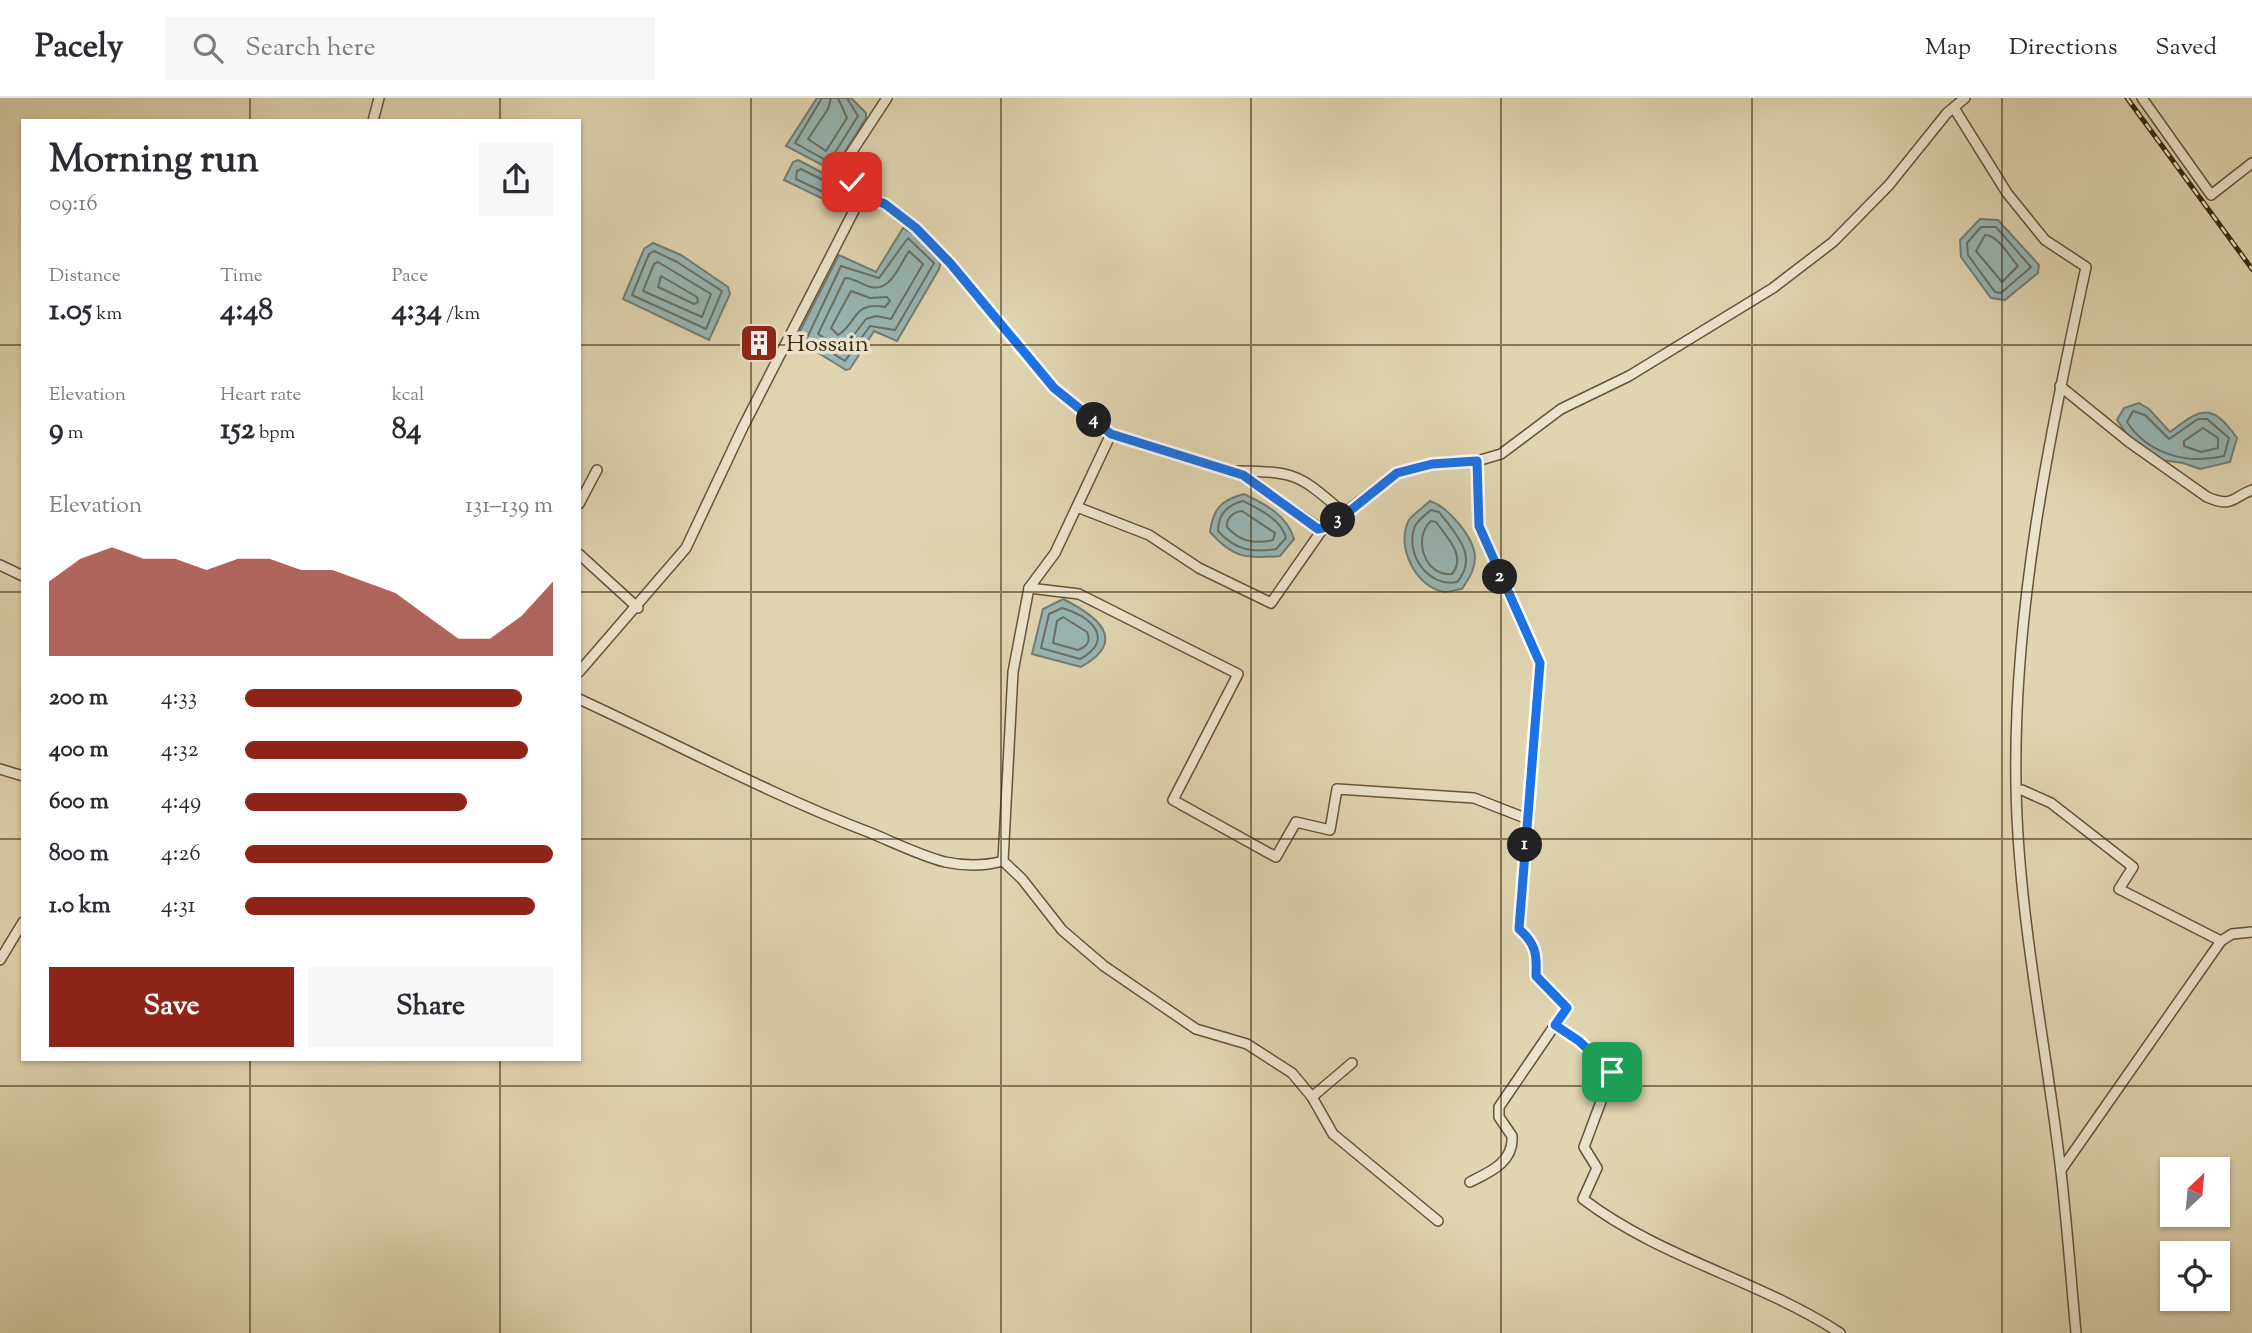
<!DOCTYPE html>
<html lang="en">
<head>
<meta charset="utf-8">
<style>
	body { margin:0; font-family:"Sorts Mill Goudy",serif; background:#f7f7f7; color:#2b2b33; height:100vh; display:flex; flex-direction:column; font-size:26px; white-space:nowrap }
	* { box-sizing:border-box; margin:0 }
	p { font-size:23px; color:#7c7c81 }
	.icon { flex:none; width:38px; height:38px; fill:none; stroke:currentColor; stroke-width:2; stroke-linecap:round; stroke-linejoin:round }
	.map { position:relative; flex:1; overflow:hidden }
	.sheet { position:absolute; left:21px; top:21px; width:560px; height:942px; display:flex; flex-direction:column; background:#fff; border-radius:0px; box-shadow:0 2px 5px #0004 }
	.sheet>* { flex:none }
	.needle { width:46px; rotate:26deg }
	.controls { position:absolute; left:2160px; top:1059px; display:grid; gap:14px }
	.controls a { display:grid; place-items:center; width:70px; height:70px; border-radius:0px; background:#fff; box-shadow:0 2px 5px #0004; font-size:35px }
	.pin { position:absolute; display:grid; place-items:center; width:60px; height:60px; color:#fff; margin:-30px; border-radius:14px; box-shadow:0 4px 10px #0006 }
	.km { position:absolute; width:35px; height:35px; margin:-18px; border-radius:50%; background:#222; color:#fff; font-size:19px; line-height:35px; text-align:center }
	.round { display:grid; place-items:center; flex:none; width:74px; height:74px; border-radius:0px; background:#f7f7f7 }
	.overview { display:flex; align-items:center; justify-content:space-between; height:119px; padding:0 28px }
	h1 { font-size:38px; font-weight:800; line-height:52px }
	.figures { display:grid; grid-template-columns:repeat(3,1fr); gap:10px; height:119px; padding:7px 28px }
	.figures div { display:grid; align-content:center }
	.figures b { font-size:30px; font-weight:800 }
	.figures small { font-size:19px; font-weight:400 }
	.figures p { font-size:19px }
	.chart { height:196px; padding:14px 28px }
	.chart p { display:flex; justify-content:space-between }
	.chart svg { width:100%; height:126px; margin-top:7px; fill:#8f2418; opacity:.7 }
	.button { display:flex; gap:14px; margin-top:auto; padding:14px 28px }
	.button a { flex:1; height:80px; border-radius:0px; background:#8f2418; color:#fff; font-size:28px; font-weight:800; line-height:80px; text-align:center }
	.button a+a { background:#f7f7f7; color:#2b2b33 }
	ul { padding:0 28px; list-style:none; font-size:23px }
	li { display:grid; grid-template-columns:112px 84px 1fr; align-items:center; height:52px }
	li i { height:18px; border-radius:9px; background:#8f2418 }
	header { display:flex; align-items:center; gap:42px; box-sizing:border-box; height:98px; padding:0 35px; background:#fff; border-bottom:2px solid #e1e1e2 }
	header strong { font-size:33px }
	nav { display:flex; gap:38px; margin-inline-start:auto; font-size:24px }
	.search { width:490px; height:63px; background:#f7f7f7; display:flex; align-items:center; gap:18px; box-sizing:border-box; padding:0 24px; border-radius:0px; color:#7c7c81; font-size:26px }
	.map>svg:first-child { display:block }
	.water { fill:#97b6b5; stroke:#737d73; stroke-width:2 }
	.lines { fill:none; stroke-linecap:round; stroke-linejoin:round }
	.shore { stroke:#6a6f63; stroke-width:2 }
	.minor-casing { stroke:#665339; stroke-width:12 }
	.minor { stroke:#ebe4cc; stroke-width:9 }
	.rail-casing { stroke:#3d2811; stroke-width:5 }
	.rail { stroke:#ebe4cc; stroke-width:2.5; stroke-dasharray:8; stroke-linecap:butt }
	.route-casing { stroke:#fff; stroke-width:14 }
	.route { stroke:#1a73e8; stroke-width:9 }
	.grid { fill:none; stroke:#3d2811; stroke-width:2; stroke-opacity:0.55 }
	.labels { text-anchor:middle; stroke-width:7; stroke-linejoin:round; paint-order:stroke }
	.poi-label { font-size:24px; fill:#3d2811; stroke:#ebe4cc; text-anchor:start }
</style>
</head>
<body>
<header>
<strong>Pacely</strong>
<div class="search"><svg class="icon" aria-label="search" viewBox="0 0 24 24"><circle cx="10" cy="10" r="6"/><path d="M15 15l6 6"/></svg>Search here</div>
<nav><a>Map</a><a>Directions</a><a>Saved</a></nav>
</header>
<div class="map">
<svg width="2252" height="1235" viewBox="0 0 2252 1235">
	<rect width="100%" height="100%" fill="#e0d5b1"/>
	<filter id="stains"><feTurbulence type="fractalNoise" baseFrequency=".00286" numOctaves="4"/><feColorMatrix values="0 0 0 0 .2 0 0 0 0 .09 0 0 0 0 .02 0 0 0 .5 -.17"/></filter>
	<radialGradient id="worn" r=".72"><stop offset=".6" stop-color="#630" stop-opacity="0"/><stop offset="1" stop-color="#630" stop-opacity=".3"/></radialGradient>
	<g class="water">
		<path d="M 817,0 L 851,0 L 866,15 L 866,20 L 833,73 L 786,48 Z"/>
		<path d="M 798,62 L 852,90 L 854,102 L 848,113 L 784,82 L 793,64 Z"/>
		<path d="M 1980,121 L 1998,122 L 2039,167 L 2038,175 L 2005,202 L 1991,200 L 1961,159 L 1960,142 Z"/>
		<path d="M 903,130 L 920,139 L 942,160 L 939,171 L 897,243 L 874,233 L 850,271 L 846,272 L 802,245 L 798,241 L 800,233 L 839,157 L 876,174 Z"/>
		<path d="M 653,145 L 681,157 L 728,189 L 730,196 L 709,242 L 623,201 L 644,151 Z"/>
		<path d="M 2139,305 L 2149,311 L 2170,334 C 2200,311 2211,303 2237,340 L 2230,364 L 2200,371 L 2183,365 L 2154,361 L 2131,342 L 2117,322 L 2124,310 Z"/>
		<path d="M 1244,396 C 1265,406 1287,417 1294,441 L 1280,458 C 1246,461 1233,460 1210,434 C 1213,411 1221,402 1244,396 Z"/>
		<path d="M 1430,403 C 1448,409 1474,439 1475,459 C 1475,472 1469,480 1462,491 C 1458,491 1450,494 1445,494 C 1416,490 1395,448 1409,422 C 1413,416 1424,409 1430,403 Z"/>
		<path d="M 1063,501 C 1097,518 1129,542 1081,569 L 1032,556 L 1043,511 Z"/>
	</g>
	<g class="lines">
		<g class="shore">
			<path d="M 822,0 L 795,45 L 829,64 L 858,18 L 847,0"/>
			<path d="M 831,0 L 828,11 L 808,41 L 826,53 L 847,20 L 838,0"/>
			<path d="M 801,71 L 843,92 L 847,95 L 846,102 L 842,103 L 796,81 L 797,73 Z"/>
			<path d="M 1981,129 L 1996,129 L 2031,169 L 2001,195 L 1995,194 L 1968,157 L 1967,145 Z"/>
			<path d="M 1985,137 C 1998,137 2009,158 2018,168 L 2002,184 L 1976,153 Z"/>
			<path d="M 908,140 L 934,165 L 895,232 L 870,228 L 845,263 L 807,240 L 841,168 L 879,180 Z"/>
			<path d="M 654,153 L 677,164 L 722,193 L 706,231 L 632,197 L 649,156 Z"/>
			<path d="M 909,153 L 923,166 L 891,221 L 876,218 L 866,221 L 843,251 L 818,236 L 845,180 C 855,180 862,187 871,189 C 891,194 900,166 909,153 Z"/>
			<path d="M 658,164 L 711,196 L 702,219 L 643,193 L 654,166 Z"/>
			<path d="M 661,178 L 697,199 L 698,204 L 694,206 L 658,189 Z"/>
			<path d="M 851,193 L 870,200 L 887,199 L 890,203 L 885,209 C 852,203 858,225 838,237 L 831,230 Z"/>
			<path d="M 2133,313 L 2145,317 L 2169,341 L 2198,321 L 2207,321 L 2229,340 L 2224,358 C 2187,367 2148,356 2127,324 Z"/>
			<path d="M 2203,330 L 2218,340 L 2218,350 L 2201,354 L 2184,348 L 2184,343 Z"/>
			<path d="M 1243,403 C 1259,411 1282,422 1286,440 L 1276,451 C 1252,455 1235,452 1218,433 C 1218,416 1227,407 1243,403 Z"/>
			<path d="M 1431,412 L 1439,414 C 1456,436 1479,459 1457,484 C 1428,490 1404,455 1415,428 C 1418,422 1426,416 1431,412 Z"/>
			<path d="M 1242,413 L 1275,435 L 1273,442 C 1255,446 1240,444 1227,429 C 1226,420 1233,414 1242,413 Z"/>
			<path d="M 1431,423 L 1436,424 C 1447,439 1467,459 1452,476 C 1425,479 1412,440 1431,423 Z"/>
			<path d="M 1062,510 C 1089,517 1117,541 1080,561 L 1041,550 L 1049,516 Z"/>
			<path d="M 1063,519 L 1087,534 C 1091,543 1087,549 1078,552 L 1053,545 L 1057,523 Z"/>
		</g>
		<defs>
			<g id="minor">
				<path d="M 2142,0 L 2211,97 L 2252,65"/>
				<path d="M 1954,10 L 2007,95 L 2045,142 L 2086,169 C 2049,339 2013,513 2016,687 C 2018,817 2046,945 2061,1074 C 2067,1127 2071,1181 2076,1235"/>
				<path d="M 373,23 L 379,0"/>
				<path d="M 862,97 L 885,106 L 917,130 L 950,165 L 1054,290 L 1111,336 L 1243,377 L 1322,432 L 1397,375 L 1432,366 L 1477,363 L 1501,356 L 1561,311 L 1629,278 L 1773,190 L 1833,144 L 1889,87 L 1947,15 L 1965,0"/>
				<path d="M 2060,288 L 2129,344 L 2207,399 C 2233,410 2231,400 2252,392"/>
				<path d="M 1477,363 L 1479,428 L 1540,565 L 1519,831 C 1536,846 1538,856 1536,878 L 1567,910 L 1555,927 L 1579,943 L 1612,974 L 1584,1049 L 1597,1070 L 1583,1101 C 1660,1160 1759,1182 1840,1235"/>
				<path d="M 1238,373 C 1293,374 1298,375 1339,411"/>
				<path d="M 579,406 L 597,372"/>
				<path d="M 1077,409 L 1149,437 L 1199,470 L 1271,505 L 1322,432"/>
				<path d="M 579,456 L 638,510"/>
				<path d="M 0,467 L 23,478"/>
				<path d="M 1029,490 L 1079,496 L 1238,576 L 1173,702 L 1276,759 L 1296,724 L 1330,732 L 1337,691 L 1474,700 L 1525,720"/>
				<path d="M 579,574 L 686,450 L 743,329 L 862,97 L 845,71 L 849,58 L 887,0"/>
				<path d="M 579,601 C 677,646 771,697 871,735 C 895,745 919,757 945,764 C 964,768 985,768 1003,763 L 1013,574 L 1029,490 L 1055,455 L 1111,336"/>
				<path d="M 0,671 L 23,678"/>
				<path d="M 2022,692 L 2051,705 L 2133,769 L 2119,791 L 2221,843"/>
				<path d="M 1003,763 L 1022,781 L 1062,832 L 1104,868 L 1196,931 L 1247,946 L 1292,975 L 1312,999 L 1333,1036 L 1438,1123"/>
				<path d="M 0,862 L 23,824"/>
				<path d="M 1312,999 L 1352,965"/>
				<path d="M 2061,1072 L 2221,843 L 2232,836 L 2252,834"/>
				<path d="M 1470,1084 C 1490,1074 1514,1064 1512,1038 L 1499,1019 L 1499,1009 L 1555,927"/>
			</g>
		</defs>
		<use href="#minor" class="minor-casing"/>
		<use href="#minor" class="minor"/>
		<defs>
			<path id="rail" d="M 2127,0 L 2252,171"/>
		</defs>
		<use href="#rail" class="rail-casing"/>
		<use href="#rail" class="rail"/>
	</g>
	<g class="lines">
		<defs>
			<path id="route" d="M 852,84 L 862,97 L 885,106 L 916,130 L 950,165 L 1054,290 L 1111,336 L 1243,377 L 1318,431 L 1331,428 L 1397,375 L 1432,366 L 1477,363 L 1479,428 L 1540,565 L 1519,831 C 1536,846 1537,856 1536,878 L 1567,910 L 1555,927 L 1579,943 L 1612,974"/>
		</defs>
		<use href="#route" class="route-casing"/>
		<use href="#route" class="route"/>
	</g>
	<path class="grid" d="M 250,0 L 250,23M 500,0 L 500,23M 751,0 L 751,1235M 1001,0 L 1001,1235M 1251,0 L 1251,1235M 1501,0 L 1501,1235M 1752,0 L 1752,1235M 2002,0 L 2002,1235M 0,247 L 23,247M 579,247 L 2252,247M 0,494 L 23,494M 579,494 L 2252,494M 0,741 L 23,741M 579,741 L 2252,741M 250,961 L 250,1235M 500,961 L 500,1235M 0,988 L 2252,988"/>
	<defs>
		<symbol id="building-square" viewBox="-11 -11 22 22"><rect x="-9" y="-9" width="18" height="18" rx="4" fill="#8f2418" stroke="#ebe4cc"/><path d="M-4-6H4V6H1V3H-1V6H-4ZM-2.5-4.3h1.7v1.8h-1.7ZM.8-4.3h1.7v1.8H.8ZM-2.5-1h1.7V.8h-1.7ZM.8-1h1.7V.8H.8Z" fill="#fff"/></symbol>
	</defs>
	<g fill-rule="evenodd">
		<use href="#building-square" x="737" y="223" width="44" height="44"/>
	</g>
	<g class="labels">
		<g class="poi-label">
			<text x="786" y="253">Hossain</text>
		</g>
	</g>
	<rect width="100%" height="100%" filter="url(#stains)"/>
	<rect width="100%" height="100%" fill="url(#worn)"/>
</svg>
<div class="controls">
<a><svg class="needle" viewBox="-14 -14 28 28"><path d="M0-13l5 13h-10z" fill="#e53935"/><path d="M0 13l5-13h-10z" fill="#7c7c81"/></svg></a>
<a><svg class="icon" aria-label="locate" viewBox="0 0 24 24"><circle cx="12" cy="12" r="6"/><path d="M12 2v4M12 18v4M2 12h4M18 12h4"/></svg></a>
</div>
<div class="pin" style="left:1612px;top:974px;background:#1e9e55"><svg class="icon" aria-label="arrive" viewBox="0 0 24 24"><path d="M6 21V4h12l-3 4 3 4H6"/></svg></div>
<div class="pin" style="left:852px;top:84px;background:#d93025"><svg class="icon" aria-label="check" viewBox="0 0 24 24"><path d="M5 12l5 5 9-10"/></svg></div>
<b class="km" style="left:1525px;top:747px">1</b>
<b class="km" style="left:1500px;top:479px">2</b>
<b class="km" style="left:1338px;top:422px">3</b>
<b class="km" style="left:1094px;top:322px">4</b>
<section class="sheet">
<div class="overview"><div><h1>Morning run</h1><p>09:16</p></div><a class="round"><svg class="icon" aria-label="share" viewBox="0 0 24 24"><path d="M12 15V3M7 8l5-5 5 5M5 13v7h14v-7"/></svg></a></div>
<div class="figures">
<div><p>Distance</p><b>1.05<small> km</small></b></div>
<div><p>Time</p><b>4:48</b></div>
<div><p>Pace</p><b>4:34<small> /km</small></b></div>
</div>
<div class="figures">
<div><p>Elevation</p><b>9<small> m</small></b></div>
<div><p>Heart rate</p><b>152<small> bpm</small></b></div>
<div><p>kcal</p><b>84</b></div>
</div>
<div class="chart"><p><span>Elevation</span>131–139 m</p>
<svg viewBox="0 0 160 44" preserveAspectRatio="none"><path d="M0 44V18L10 10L20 6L30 10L40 10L50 14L60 10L70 10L80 14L90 14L100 18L110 22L120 30L130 38L140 38L150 30L160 18V44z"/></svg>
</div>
<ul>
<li><b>200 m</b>4:33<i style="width:90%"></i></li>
<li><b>400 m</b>4:32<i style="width:92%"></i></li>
<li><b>600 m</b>4:49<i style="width:72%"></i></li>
<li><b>800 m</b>4:26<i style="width:100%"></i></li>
<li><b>1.0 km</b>4:31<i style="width:94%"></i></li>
</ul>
<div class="button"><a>Save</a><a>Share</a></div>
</section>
</div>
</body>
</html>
